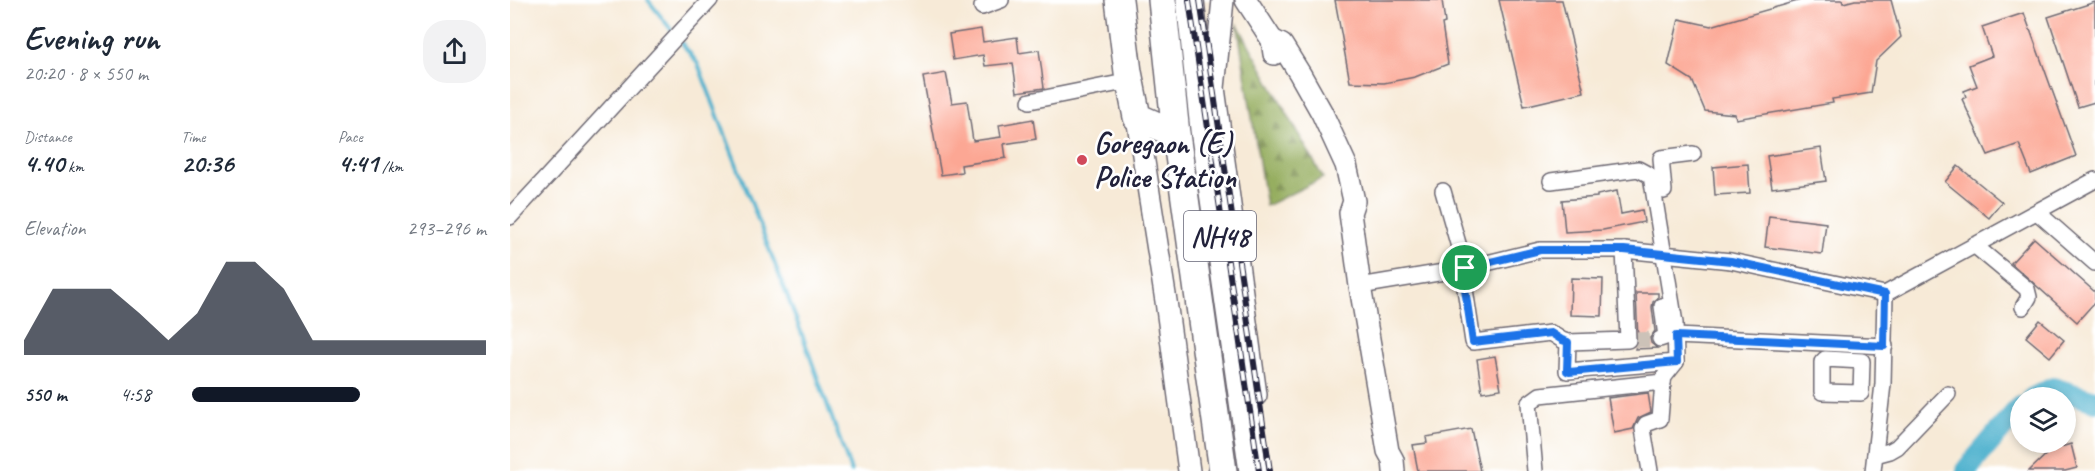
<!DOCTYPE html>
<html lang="en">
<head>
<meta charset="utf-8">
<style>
	body { margin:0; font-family:Caveat,sans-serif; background:#f2f2f3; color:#1f2937; height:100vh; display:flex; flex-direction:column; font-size:22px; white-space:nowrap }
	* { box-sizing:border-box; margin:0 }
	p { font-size:20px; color:#747a83 }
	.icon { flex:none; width:33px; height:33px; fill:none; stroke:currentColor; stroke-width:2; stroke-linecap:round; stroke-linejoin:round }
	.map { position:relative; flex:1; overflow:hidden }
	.panel { display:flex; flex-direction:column; background:#fff; width:510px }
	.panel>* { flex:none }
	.fabs { position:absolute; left:1500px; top:387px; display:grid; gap:12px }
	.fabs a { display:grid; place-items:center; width:66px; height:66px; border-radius:50%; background:#fff; box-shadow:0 3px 9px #0003; font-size:30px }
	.pin { position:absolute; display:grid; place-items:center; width:51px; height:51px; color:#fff; margin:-26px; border:3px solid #fff; border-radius:50%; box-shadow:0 2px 6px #0007 }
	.round { display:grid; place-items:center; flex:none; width:63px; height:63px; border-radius:24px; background:#f2f2f3 }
	.overview { display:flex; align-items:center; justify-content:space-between; height:102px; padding:0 24px }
	h1 { font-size:33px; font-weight:800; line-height:45px }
	.metrics { display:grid; grid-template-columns:repeat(3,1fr); gap:9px; height:102px; padding:6px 24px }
	.metrics div { display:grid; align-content:center }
	.metrics b { font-size:26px; font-weight:800 }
	.metrics small { font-size:16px; font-weight:400 }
	.metrics p { font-size:16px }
	.chart { height:168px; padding:12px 24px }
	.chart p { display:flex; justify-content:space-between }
	.chart svg { width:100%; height:108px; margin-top:6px; fill:#111827; opacity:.7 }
	ul { padding:0 24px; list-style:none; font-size:20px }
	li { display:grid; grid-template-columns:96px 72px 1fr; align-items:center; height:45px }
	li i { height:15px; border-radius:8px; background:#111827 }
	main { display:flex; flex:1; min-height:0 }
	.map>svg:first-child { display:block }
	.forest { fill:url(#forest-firs); stroke:#5c684e; stroke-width:1.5 }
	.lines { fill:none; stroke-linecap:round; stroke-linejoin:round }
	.stream { stroke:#4eb1cd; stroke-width:4 }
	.river { stroke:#4eb1cd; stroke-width:22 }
	.building { fill:#fca794 }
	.street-tunnel { stroke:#ccc2b8; stroke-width:15; stroke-dasharray:15 8; stroke-linecap:butt }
	.street-casing { stroke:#6d6872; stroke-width:18 }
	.secondary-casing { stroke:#6d6872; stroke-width:24 }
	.highway-casing { stroke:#6d6872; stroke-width:30 }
	.street { stroke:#fff; stroke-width:15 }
	.secondary { stroke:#fff; stroke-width:21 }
	.highway { stroke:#fff; stroke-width:27 }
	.rail-casing { stroke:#22223b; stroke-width:6 }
	.rail { stroke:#fff; stroke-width:4; stroke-dasharray:11; stroke-linecap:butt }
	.route-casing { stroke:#fff; stroke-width:12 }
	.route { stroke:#1a73e8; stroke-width:8 }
	.poi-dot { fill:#d1495b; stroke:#fff; stroke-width:2 }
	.labels { text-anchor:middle; stroke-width:5; stroke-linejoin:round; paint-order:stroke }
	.shield { fill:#fff; stroke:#646476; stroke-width:1.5 }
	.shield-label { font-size:28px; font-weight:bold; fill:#22223b }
	.poi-label { font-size:30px; font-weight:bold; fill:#22223b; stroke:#fff; text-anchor:start }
</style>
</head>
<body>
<main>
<section class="panel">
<div class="overview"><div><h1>Evening run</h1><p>20:20 · 8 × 550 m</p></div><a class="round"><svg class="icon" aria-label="share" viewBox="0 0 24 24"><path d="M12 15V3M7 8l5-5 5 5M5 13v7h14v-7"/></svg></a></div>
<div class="metrics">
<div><p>Distance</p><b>4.40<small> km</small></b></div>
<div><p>Time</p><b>20:36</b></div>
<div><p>Pace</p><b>4:41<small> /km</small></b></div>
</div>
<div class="chart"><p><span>Elevation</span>293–296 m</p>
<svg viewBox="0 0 160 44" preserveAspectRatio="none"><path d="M0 44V38L10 17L20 17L30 17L40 27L50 38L60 27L70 6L80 6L90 17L100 38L110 38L120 38L130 38L140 38L150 38L160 38V44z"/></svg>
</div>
<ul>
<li><b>550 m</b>4:58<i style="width:57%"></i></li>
</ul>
</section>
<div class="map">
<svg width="1585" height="471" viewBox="0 0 1585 471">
	<defs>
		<pattern id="forest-firs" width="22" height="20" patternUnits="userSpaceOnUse" patternTransform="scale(1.5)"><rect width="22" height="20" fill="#96ae60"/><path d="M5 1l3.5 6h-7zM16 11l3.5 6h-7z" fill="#7a8d50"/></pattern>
	</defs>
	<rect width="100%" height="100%" fill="#fff"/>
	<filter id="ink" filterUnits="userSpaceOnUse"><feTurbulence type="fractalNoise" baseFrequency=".0167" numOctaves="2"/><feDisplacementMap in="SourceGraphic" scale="12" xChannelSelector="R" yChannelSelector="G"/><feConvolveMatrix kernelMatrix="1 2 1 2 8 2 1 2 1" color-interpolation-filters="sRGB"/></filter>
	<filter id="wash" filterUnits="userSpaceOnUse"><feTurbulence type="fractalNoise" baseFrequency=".008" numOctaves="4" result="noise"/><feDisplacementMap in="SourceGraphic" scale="24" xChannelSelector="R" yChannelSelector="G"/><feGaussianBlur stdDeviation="1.35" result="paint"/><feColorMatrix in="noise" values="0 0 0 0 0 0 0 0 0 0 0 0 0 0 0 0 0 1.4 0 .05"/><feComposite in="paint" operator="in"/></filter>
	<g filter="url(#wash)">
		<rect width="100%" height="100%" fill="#f7ead7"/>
		<path class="forest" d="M 727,23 L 813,178 L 756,206 Z"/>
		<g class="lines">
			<g class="stream">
				<path d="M 138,0 L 163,32"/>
				<path d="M 168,38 L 188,64 L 293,337 L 341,471"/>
			</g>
			<g class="river">
				<path d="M 1523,398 L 1543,388 L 1585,401"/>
				<path d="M 1457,471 L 1458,468 L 1510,407"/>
			</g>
		</g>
		<g id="blocks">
			<g class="building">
				<path d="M 825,0 L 932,0 L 935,23 L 932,24 L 938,64 L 905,77 L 874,83 L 840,82 Z"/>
				<path d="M 989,0 L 1052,0 L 1074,92 L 1014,106 Z"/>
				<path d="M 1291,0 L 1332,0 L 1333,3 L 1345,0 L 1381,0 L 1391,37 L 1366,61 L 1361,93 L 1322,99 L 1323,103 L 1226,119 L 1225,114 L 1195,111 L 1182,80 L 1158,65 L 1169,19 L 1201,26 Z"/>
				<path d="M 1585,2 L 1585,102 L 1568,107 L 1538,17 Z"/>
				<path d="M 1514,13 L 1566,156 L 1521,174 L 1509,144 L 1478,155 L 1452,99 L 1456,97 L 1454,91 L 1467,86 L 1459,65 L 1482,56 L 1472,27 Z"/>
				<path d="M 471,29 L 473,42 L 507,37 L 509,53 L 529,50 L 534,88 L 507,92 L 503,63 L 475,66 L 473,55 L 443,60 L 439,34 Z"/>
				<path d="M 436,73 L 442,103 L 457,101 L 463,141 L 491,137 L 489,125 L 523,119 L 526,139 L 494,144 L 496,158 L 451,165 L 452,172 L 431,175 L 413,77 Z"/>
				<path d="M 1311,148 L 1316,181 L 1262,188 L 1257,156 Z"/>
				<path d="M 1238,164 L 1240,193 L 1205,195 L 1203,167 Z"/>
				<path d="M 1448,166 L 1492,202 L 1479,218 L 1435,182 Z"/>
				<path d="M 1107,191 L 1111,214 L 1132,210 L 1134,222 L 1093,230 L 1055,232 L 1052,200 L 1087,197 L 1087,195 Z"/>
				<path d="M 1259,216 L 1316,223 L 1312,254 L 1255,247 Z"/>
				<path d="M 1524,238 L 1585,292 L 1585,302 L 1567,322 L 1501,263 Z"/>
				<path d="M 1061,278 L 1093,279 L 1092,316 L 1060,315 Z"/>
				<path d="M 1126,293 L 1148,293 L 1148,298 L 1143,302 L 1142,307 L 1145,331 L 1140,338 L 1141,343 L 1147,348 L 1125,349 L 1128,340 Z"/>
				<path d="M 1530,320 L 1554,340 L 1540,357 L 1516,337 Z"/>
				<path d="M 985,356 L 991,389 L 972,392 L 967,359 Z"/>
				<path d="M 1138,393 L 1141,412 L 1128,418 L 1123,429 L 1104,433 L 1098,398 Z"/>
				<path d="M 961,429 L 970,471 L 908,471 L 903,445 L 917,443 L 916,437 Z"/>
				<path d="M 1561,444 L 1567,468 L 1555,471 L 1519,471 L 1541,450 Z"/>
			</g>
		</g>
	</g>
	<g filter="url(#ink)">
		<use href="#blocks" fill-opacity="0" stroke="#6d6872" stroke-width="1.5"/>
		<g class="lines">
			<path class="street-tunnel" d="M 1124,340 L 1150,339"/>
			<defs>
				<g id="street">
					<path d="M 472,7 L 491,0"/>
					<path d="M 520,101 L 620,81"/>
					<path d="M 933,191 L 955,268"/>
					<path d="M 1154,191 L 1151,158 L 1183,154"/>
					<path d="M 1527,212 L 1585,263"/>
					<path d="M 0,217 L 200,0"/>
					<path d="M 1464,245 L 1517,289 L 1519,297 L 1513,307"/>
					<path d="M 1114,250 L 1118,340 L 1058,342 L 1057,371 L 1166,362"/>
					<path d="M 952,269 L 963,342 L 1041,333 L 1052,340 L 1058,342"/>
					<path d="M 850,286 L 952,269 L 1030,250 L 1114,250 L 1221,261 L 1375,294 L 1585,180"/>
					<path d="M 1166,336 L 1375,346"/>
					<path d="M 1150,339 L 1156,337 L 1152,306"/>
					<path d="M 1315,359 L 1352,361 L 1351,393 L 1312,392 L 1312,362 Z"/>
					<path d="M 1365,455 L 1380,451 L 1387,447 L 1438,394"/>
					<path d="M 1025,471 L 1019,403 L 1030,395 L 1153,382 L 1154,377 L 1166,362 L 1165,323 L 1141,176 L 1128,169 L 1041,181"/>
					<path d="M 1140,471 L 1133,429 L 1136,424 L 1150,419 L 1153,382"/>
					<path d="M 1363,471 L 1373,384 L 1375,294"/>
				</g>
				<g id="secondary">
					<path d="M 713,0 L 704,88 L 746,395"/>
					<path d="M 736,0 L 762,40 L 764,54"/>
					<path d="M 762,40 L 772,45 L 790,74 L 812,113 L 836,165 L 844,201 L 840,213 L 850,286 L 878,451 L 883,460 L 884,471"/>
					<path d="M 627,117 L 656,301 L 679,471"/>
				</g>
				<g id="highway">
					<path d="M 609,0 L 618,72 L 627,117 L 666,134"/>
					<path d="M 652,0 L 666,134 L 713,471"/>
					<path d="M 680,0 L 694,129 L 743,471"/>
				</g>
			</defs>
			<use href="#street" class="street-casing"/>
			<use href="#secondary" class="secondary-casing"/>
			<use href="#highway" class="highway-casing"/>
			<use href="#street" class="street"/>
			<use href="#secondary" class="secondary"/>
			<use href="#highway" class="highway"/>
			<defs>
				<g id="rail">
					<path d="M 679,0 L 749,471"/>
					<path d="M 690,0 L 760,471"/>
				</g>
			</defs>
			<use href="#rail" class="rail-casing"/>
			<use href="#rail" class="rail"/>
		</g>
	</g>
	<g class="lines" filter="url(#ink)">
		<defs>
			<path id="route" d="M 1030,250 L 1114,250 L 1221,261 L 1375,294 L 1374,346 L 1166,336 L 1167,362 L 1059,372 L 1057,371 L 1058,342 L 1052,340 L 1041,333 L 963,342 L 952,269 Z"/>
		</defs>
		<use href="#route" class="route-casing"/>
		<use href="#route" class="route"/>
	</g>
	<circle class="poi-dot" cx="572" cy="160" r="6"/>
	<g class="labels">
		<rect class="shield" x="674" y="211" width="72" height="50" rx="4.5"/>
		<g class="shield-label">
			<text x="710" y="246">NH48</text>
		</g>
		<g class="poi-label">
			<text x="584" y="153">Goregaon (E)<tspan x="584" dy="34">Police Station</tspan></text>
		</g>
	</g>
</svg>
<div class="fabs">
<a><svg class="icon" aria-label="layers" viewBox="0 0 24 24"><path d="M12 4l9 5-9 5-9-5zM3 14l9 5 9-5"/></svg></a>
</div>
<div class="pin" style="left:955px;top:268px;background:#1e9e55"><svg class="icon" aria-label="arrive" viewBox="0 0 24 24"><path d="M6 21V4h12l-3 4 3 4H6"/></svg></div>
</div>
</main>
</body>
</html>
